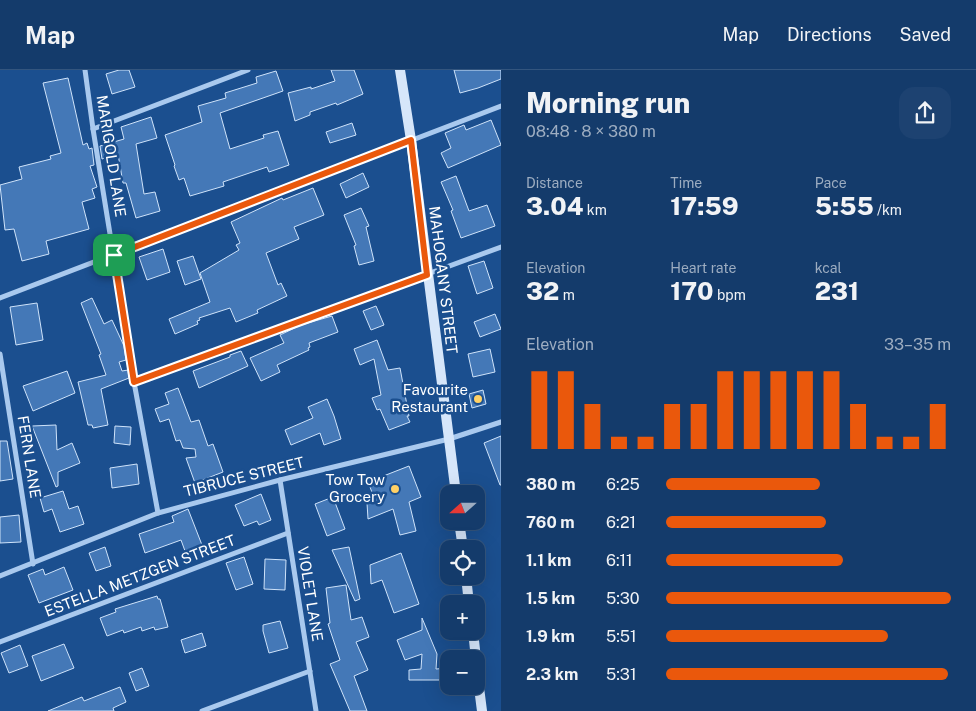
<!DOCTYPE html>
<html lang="en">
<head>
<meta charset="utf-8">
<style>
	body { margin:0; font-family:"Public Sans",sans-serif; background:#1d4271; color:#f1f3f6; height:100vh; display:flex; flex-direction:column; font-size:19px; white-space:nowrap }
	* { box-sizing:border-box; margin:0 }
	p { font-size:16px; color:#9dadc1 }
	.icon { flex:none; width:28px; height:28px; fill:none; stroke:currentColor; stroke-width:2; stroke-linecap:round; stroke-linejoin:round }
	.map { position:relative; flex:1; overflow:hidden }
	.panel { display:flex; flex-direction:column; background:#143b6b; width:475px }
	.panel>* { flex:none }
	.needle { width:32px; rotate:249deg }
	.fabs { position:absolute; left:440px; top:415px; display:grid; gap:10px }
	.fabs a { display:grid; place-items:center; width:45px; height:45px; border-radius:10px; background:#143b6b; box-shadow:0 5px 20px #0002,0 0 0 1px #33557e; font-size:25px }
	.pin { position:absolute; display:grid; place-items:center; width:42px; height:42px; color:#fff; margin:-21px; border-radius:10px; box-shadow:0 2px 8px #0006 }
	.round { display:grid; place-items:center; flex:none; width:52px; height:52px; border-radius:15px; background:#1d4271 }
	.head { display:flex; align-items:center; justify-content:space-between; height:85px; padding:0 25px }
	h1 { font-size:28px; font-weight:800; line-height:38px }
	.stats { display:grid; grid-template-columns:repeat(3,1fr); gap:8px; height:85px; padding:5px 25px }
	.stats div { display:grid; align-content:center }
	.stats b { font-size:25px; font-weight:800 }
	.stats small { font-size:14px; font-weight:400 }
	.stats p { font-size:14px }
	.chart { height:140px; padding:10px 25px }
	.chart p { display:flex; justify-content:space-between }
	.chart svg { width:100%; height:90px; margin-top:5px; stroke:#ea580c; stroke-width:6 }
	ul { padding:0 25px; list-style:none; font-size:16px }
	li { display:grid; grid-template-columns:80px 60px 1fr; align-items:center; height:38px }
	li i { height:12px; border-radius:6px; background:#ea580c }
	header { display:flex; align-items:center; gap:30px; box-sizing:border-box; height:70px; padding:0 25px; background:#143b6b; border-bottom:1px solid #33557e }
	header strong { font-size:24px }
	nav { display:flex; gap:28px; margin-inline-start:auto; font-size:18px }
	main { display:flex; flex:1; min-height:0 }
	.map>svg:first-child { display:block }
	.building { fill:#4478b7; stroke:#cfe3fa }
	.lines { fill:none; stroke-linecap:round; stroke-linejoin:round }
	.street { stroke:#a9c9ee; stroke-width:5 }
	.secondary { stroke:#d6e6fa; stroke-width:10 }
	.route-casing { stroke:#fff; stroke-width:10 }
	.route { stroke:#ea580c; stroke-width:6 }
	.poi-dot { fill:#ffd166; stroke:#1b4f8f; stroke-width:2 }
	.labels { text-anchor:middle; stroke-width:5; stroke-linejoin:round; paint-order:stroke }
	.street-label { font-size:15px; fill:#fff; stroke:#1b4f8f }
	.poi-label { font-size:15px; fill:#fff; stroke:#1b4f8f; text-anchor:end }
</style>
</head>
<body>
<header>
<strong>Map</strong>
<nav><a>Map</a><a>Directions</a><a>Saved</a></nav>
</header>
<main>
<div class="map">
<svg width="501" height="641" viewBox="0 0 501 641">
	<rect width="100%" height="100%" fill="#1b4f8f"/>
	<g class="building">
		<path d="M 119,0 L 129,0 L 135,17 L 112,24 L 106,4 Z"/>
		<path d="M 331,0 L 354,0 L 363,24 L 337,35 L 336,33 L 310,42 L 310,45 L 295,51 L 288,23 L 311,17 L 311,19 L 335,11 Z"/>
		<path d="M 454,0 L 501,0 L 501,9 L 478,18 L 460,23 Z"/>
		<path d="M 276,1 L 283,21 L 220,43 L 230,79 L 264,68 L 263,65 L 278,61 L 289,95 L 269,102 L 267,97 L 223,112 L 224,116 L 190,126 L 184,108 L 179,110 L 174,96 L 175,95 L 165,65 L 202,52 L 198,36 L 226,28 L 225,23 L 257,13 L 256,7 Z"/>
		<path d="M 68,8 L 83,75 L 87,73 L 89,79 L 92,78 L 94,95 L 90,96 L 97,117 L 92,119 L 95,128 L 82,132 L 89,159 L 46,171 L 49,184 L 22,191 L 14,159 L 5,160 L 0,115 L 22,109 L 19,97 L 51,89 L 50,86 L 61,83 L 43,13 Z"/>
		<path d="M 151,47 L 157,68 L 136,74 L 144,124 L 155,122 L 160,141 L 136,148 L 126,113 L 123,113 L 118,84 L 102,89 L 100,76 L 124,69 L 121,57 Z"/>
		<path d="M 491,50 L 501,75 L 448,98 L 441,83 L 451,78 L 445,63 L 464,55 L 466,60 Z"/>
		<path d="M 352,53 L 356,65 L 330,73 L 326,62 Z"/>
		<path d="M 363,103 L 369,117 L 346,128 L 340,114 Z"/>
		<path d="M 456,106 L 469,141 L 487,135 L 495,156 L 461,168 L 451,141 L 453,140 L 441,112 Z"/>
		<path d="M 313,118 L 324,145 L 294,157 L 299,169 L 266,183 L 278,215 L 281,213 L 287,226 L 257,240 L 258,243 L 236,252 L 230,238 L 199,248 L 200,250 L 197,251 L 198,254 L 175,264 L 169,249 L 210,232 L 200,203 L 239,180 L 236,175 L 240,173 L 231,152 L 282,128 L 283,130 Z"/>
		<path d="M 361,138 L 369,156 L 366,157 L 374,191 L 359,195 L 354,176 L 356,175 L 344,145 Z"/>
		<path d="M 163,179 L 170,202 L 147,210 L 139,187 Z"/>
		<path d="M 193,186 L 201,209 L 185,215 L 177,191 Z"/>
		<path d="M 484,191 L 493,218 L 477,224 L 468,196 Z"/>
		<path d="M 92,228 L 104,254 L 112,250 L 124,276 L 126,290 L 119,292 L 122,301 L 128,300 L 129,308 L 101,319 L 108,355 L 93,358 L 92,355 L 88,355 L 78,312 L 106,305 L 99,285 L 101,284 L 81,233 Z"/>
		<path d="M 37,233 L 43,270 L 16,275 L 10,237 Z"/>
		<path d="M 376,236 L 384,255 L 371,260 L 363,241 Z"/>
		<path d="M 495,244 L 501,259 L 480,267 L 474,252 Z"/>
		<path d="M 332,246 L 338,262 L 309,273 L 310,277 L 308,278 L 309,280 L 277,295 L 280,302 L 261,311 L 250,288 L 284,273 L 280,265 L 301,255 Z"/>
		<path d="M 377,270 L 388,300 L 400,298 L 409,346 L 407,346 L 410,352 L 389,360 L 380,339 L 377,340 L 372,328 L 381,325 L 374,289 L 360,295 L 354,279 Z"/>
		<path d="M 490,279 L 495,302 L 473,307 L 468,284 Z"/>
		<path d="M 241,281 L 248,296 L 199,318 L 193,301 L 230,287 L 230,285 Z"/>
		<path d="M 67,301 L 75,323 L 33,341 L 23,316 Z"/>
		<path d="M 178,318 L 191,352 L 199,350 L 208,376 L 213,374 L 223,402 L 195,413 L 186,388 L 196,387 L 195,379 L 183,378 L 180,370 L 176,371 L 169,349 L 160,352 L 155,339 L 169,334 L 165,323 Z"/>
		<path d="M 483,320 L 486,334 L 472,338 L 469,324 Z"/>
		<path d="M 327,329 L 334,346 L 341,369 L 324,375 L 320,363 L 291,375 L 285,360 L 313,348 L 308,337 Z"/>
		<path d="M 56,355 L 57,380 L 72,373 L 80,393 L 58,402 L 58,416 L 56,417 L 32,356 Z"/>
		<path d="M 115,356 L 131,357 L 130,375 L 114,373 Z"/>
		<path d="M 501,366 L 501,415 L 500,415 L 484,373 Z"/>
		<path d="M 0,371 L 7,371 L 13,409 L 0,411 Z"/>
		<path d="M 137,394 L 139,414 L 112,418 L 110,398 Z"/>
		<path d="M 409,396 L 421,427 L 409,432 L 416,461 L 400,465 L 393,439 L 368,449 L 367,433 L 375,430 L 368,412 Z"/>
		<path d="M 63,421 L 69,439 L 78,436 L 84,454 L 60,462 L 52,439 L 44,442 L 40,428 Z"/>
		<path d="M 261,424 L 271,450 L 259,455 L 257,451 L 244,456 L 235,435 Z"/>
		<path d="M 333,427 L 345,459 L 327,466 L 315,434 Z"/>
		<path d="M 188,439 L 202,475 L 185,481 L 181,470 L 145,483 L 139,464 L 174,452 L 172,446 Z"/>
		<path d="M 19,445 L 21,472 L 0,473 L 0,447 Z"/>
		<path d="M 105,477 L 111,496 L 96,501 L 89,483 Z"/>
		<path d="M 349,477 L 360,529 L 355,531 L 332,480 Z"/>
		<path d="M 401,483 L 419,534 L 394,543 L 382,510 L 371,514 L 370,495 Z"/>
		<path d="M 244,487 L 253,514 L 236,520 L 226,493 Z"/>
		<path d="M 265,489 L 286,490 L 285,520 L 264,519 Z"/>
		<path d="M 64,497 L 73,520 L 39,533 L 28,505 L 43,499 L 45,505 Z"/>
		<path d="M 346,515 L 351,550 L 362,547 L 369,567 L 356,572 L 368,600 L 354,606 L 367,641 L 350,641 L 330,594 L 340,590 L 328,554 L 330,553 L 326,518 Z"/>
		<path d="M 157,526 L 158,529 L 160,529 L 168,557 L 155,560 L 154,557 L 142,561 L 141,557 L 124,563 L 123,560 L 107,566 L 100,548 L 116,542 L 115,539 Z"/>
		<path d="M 422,548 L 437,584 L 436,599 L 449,598 L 449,610 L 409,610 L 409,600 L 421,599 L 422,584 L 405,590 L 397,570 L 422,560 Z"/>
		<path d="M 280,551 L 288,578 L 269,583 L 263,561 L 263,555 Z"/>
		<path d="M 202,563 L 206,576 L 185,583 L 181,570 Z"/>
		<path d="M 64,574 L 74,598 L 41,611 L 32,586 Z"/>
		<path d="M 20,575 L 28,596 L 9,603 L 1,583 Z"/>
		<path d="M 142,598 L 149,616 L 136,621 L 129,603 Z"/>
		<path d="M 120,617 L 126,632 L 113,638 L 114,641 L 48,641 L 82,627 L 84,631 Z"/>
	</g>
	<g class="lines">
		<g class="street">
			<path d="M 85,0 L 93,59 L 134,312 L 158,443"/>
			<path d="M 93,59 L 248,0"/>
			<path d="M 0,228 L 501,36"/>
			<path d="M 0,284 L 33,494"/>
			<path d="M 134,312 L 501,177"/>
			<path d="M 280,410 L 316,641"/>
			<path d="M 0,506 L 158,443 L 280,410 L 449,369 L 501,352"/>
			<path d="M 0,572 L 288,463"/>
			<path d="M 202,641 L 310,601"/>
		</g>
		<g class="secondary">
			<path d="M 400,0 L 411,70 L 456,424"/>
			<path d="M 459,451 L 463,479"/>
			<path d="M 466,506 L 469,534"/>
			<path d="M 473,561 L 476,589"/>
			<path d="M 476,594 L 482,641"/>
		</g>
	</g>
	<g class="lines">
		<defs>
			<path id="route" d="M 411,70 L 427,205 L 134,312 L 114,185 Z"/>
		</defs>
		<use href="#route" class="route-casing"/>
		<use href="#route" class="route"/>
	</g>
	<g class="poi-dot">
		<circle cx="478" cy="329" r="5"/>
		<circle cx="395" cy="419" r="5"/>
	</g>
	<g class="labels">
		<g class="street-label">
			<text transform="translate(111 86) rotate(81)" y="5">MARIGOLD LANE</text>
			<text transform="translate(443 210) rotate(83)" y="5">MAHOGANY STREET</text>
			<text transform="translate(29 387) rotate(81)" y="5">FERN LANE</text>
			<text transform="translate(244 407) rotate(-14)" y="5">TIBRUCE STREET</text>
			<text transform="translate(140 506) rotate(-21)" y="5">ESTELLA METZGEN STREET</text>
			<text transform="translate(310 524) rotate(81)" y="5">VIOLET LANE</text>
		</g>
		<g class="poi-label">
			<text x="468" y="325">Favourite<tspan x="468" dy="17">Restaurant</tspan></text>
			<text x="385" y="415">Tow Tow<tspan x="385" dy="17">Grocery</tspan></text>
		</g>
	</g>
</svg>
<div class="fabs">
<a><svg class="needle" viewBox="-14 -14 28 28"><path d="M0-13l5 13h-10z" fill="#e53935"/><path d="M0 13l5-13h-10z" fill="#9dadc1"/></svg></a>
<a><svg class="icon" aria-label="locate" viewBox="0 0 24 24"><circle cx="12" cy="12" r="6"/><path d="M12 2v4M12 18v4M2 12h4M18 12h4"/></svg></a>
<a>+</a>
<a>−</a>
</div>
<div class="pin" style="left:114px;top:185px;background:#1e9e55"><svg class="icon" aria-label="arrive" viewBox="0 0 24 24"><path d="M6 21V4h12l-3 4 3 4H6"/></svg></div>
</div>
<section class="panel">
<div class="head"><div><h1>Morning run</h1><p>08:48 · 8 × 380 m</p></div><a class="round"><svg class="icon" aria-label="share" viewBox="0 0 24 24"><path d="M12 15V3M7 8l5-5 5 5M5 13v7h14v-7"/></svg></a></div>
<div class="stats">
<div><p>Distance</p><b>3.04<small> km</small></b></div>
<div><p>Time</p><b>17:59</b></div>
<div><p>Pace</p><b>5:55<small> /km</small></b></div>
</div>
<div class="stats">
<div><p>Elevation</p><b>32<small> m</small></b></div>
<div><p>Heart rate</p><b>170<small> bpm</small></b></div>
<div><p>kcal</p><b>231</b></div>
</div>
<div class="chart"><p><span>Elevation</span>33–35 m</p>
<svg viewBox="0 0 160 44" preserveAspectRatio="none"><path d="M5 44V6M15 44V6M25 44V22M35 44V38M45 44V38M55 44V22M65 44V22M75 44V6M85 44V6M95 44V6M105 44V6M115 44V6M125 44V22M135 44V38M145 44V38M155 44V22"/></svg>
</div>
<ul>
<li><b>380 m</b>6:25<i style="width:54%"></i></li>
<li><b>760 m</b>6:21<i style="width:56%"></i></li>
<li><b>1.1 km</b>6:11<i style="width:62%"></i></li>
<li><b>1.5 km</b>5:30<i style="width:100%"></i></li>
<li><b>1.9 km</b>5:51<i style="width:78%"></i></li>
<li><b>2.3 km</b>5:31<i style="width:99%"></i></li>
</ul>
</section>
</main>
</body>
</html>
